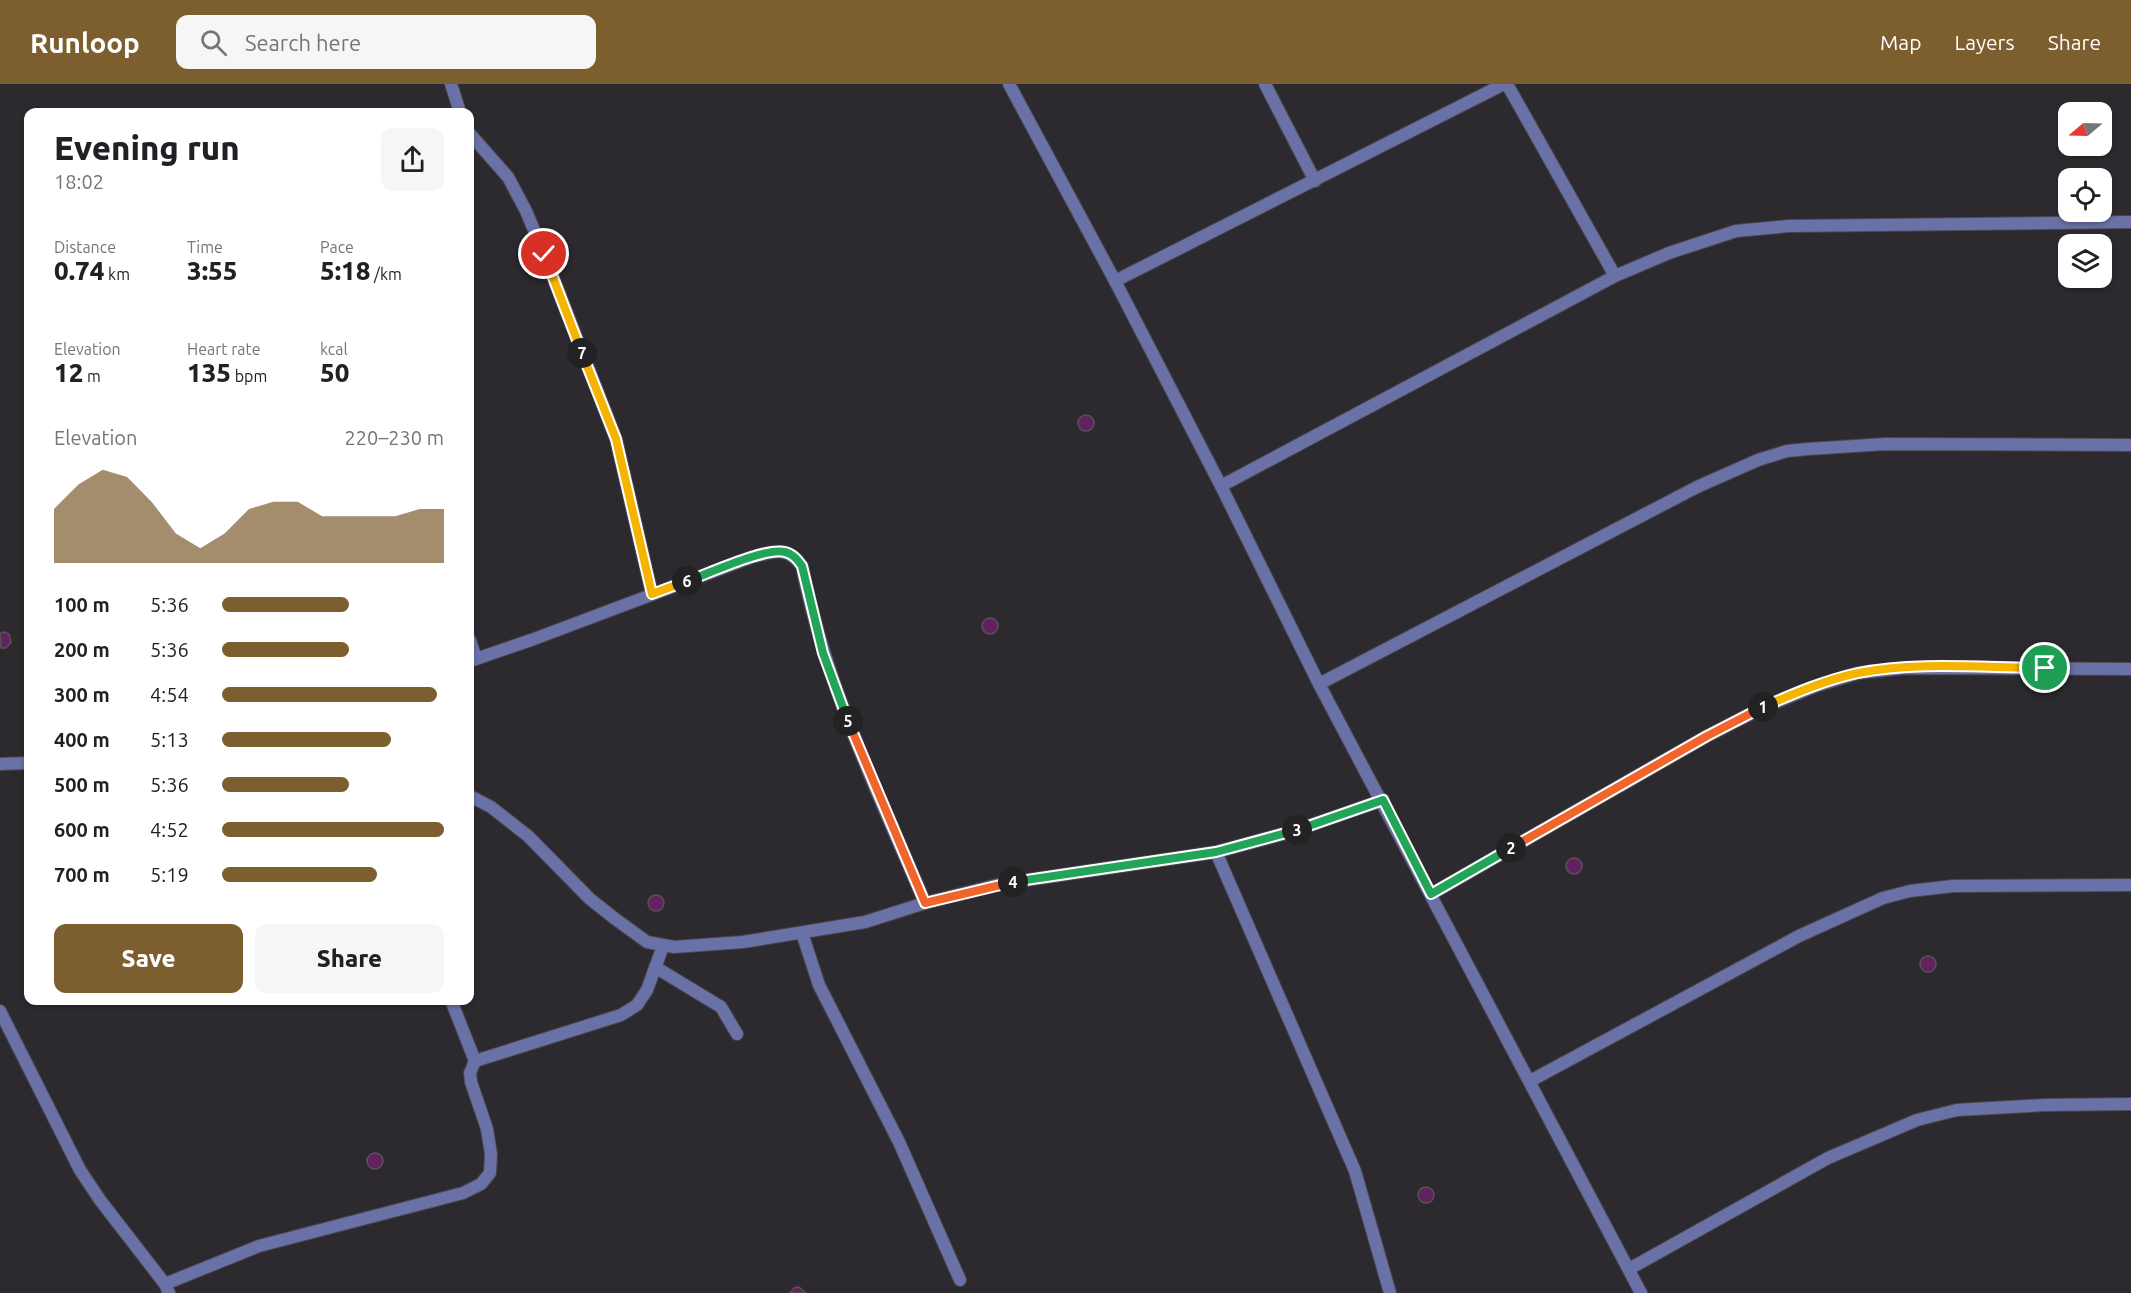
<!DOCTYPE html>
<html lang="en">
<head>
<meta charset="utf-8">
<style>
	body { margin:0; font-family:Ubuntu,sans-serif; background:#f6f6f6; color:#202124; height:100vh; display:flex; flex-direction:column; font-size:22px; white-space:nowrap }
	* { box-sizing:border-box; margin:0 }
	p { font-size:20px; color:#757577 }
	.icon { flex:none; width:33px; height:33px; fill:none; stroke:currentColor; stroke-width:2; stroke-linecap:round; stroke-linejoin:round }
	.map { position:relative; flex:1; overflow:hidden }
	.drawer { position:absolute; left:24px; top:24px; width:450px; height:897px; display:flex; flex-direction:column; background:#fff; border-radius:12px; box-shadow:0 2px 4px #0004 }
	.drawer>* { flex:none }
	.needle { width:39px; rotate:251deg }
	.controls { position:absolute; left:2058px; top:18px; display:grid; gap:12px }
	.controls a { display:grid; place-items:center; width:54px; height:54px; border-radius:12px; background:#fff; box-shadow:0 2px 4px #0004; font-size:30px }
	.pin { position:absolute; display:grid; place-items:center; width:51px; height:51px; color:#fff; margin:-26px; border:3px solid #fff; border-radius:50%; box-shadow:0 2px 6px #0007 }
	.km { position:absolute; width:30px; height:30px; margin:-15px; border-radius:50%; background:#222; color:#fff; font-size:16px; line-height:30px; text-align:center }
	.round { display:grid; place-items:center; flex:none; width:63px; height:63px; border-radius:12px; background:#f6f6f6 }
	.summary { display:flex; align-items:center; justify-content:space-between; height:102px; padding:0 30px }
	h1 { font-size:33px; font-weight:800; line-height:45px }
	.figures { display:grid; grid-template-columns:repeat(3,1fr); gap:9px; height:102px; padding:6px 30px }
	.figures div { display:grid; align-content:center }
	.figures b { font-size:26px; font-weight:800 }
	.figures small { font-size:16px; font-weight:400 }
	.figures p { font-size:16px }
	.chart { height:168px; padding:12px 30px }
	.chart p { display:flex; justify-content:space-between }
	.chart svg { width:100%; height:108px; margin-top:6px; fill:#7d5e2f; opacity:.7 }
	.action { display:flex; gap:12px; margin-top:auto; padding:12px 30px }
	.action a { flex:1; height:69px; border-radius:12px; background:#7d5e2f; color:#fff; font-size:24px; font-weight:800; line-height:69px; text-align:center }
	.action a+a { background:#f6f6f6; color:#202124 }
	ul { padding:0 30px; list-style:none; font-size:20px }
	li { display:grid; grid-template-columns:96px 72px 1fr; align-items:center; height:45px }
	li i { height:15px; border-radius:8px; background:#7d5e2f }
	header { display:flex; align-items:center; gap:36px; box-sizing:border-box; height:84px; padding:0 30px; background:#7d5e2f; color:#fff }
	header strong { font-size:28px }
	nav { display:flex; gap:33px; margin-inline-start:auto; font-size:21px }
	.search { width:420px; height:54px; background:#f6f6f6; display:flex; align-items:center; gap:15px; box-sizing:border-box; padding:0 21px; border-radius:12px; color:#757577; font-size:22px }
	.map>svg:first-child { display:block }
	.building { fill:#62225f; stroke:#585357; stroke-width:1.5 }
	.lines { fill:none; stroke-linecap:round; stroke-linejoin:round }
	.street-casing { stroke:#49474c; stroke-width:14 }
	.street { stroke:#6a71a6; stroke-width:12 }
	.split-1-casing { stroke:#fff; stroke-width:12 }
	.split-2-casing { stroke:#fff; stroke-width:12 }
	.split-3-casing { stroke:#fff; stroke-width:12 }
	.split-4-casing { stroke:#fff; stroke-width:12 }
	.split-5-casing { stroke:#fff; stroke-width:12 }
	.split-6-casing { stroke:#fff; stroke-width:12 }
	.split-7-casing { stroke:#fff; stroke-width:12 }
	.split-8-casing { stroke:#fff; stroke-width:12 }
	.split-1 { stroke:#f5b400; stroke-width:8 }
	.split-2 { stroke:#f0652b; stroke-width:8 }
	.split-3 { stroke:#22a559; stroke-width:8 }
	.split-4 { stroke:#22a559; stroke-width:8 }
	.split-5 { stroke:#f0652b; stroke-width:8 }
	.split-6 { stroke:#22a559; stroke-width:8 }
	.split-7 { stroke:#f5b400; stroke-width:8 }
	.split-8 { stroke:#f5b400; stroke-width:8 }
</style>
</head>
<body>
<header>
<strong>Runloop</strong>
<div class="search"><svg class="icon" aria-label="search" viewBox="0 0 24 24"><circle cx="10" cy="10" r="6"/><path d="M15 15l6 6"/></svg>Search here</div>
<nav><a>Map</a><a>Layers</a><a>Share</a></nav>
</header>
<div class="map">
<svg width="2131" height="1209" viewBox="0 0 2131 1209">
	<rect width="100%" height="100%" fill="#2c2a2f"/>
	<g class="building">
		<circle cx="1086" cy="339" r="8"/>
		<circle cx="990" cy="542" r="8"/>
		<path d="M 4,548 L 9,550 L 11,558 L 6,564 L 1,564 L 0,549 Z"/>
		<circle cx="1574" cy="782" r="8"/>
		<circle cx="656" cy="819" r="8"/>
		<circle cx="1928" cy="880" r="8"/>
		<circle cx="375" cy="1077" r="8"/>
		<circle cx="1426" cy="1111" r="8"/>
		<path d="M 799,1203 L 806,1209 L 790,1209 L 794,1204 Z"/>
	</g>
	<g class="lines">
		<defs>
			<g id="street">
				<path d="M 451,0 L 460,28"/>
				<path d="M 1009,0 L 1115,197 L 1221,402 L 1319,600 L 1641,1209"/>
				<path d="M 1265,0 L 1315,97"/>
				<path d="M 1507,0 L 1615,192"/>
				<path d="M 470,50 L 508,93 L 526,127 L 544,170 L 616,355 L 652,510"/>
				<path d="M 1115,197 L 1504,0"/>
				<path d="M 1221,402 L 1615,192 L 1669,169 L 1736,147 L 1789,142 L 2131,138"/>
				<path d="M 470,556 L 476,575"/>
				<path d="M 470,577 L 534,555 L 752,473 C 773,468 787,461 802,482 C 825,600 878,709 925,819"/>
				<path d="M 1319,600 L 1697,403 L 1758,376 L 1787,367 L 1808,365 L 1885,360 L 2131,361"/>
				<path d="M 0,680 L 28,679"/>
				<path d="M 470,712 L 491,723 L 528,752 L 590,815 L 614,834 L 647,858 L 674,863 L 743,858 L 865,838 L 925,819 L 1001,800 L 1216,768 L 1291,748 L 1383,716"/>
				<path d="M 1216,768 L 1355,1087 L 1390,1209"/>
				<path d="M 1431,810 L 1707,652 L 1764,623 L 1816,602 L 1858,589 L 1905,584 L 2131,585"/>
				<path d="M 802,849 L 819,901 L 899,1058 L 960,1196"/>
				<path d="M 655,883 L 721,923 L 737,950"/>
				<path d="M 451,916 L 475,977"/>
				<path d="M 0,927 L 80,1086 L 100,1116 L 165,1200 L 169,1209"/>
				<path d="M 1530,997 L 1799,852 L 1883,814 L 1910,807 L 1953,802 L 2131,801"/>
				<path d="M 1629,1185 L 1828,1074 L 1917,1036 L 1957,1026 L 2045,1021 L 2131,1020"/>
				<path d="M 165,1200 L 259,1162 L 463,1109 L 481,1100 L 490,1089 L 491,1070 L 487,1045 L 471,998 L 470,989 L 475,977 L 621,931 L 637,921 L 647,906 L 663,862"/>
			</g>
		</defs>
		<use href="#street" class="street-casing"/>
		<use href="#street" class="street"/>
	</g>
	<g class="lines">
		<defs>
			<path id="split-1" d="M 1763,623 C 1793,610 1825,596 1858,589 C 1916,577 1986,584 2045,584"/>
			<path id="split-2" d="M 1511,764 L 1707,652 L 1763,623"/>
			<path id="split-3" d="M 1297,746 L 1383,716 L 1431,810 L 1511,764"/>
			<path id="split-4" d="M 1013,798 L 1216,768 L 1297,746"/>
			<path id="split-5" d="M 848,637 L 925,819 L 1013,798"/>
			<path id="split-6" d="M 687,497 C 708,490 765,463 785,468 C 793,470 797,475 802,482 L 823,569 L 848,637"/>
			<path id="split-7" d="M 582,269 L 616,355 L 652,510 L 687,497"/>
			<path id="split-8" d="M 544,170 L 582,269"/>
		</defs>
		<use href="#split-1" class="split-1-casing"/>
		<use href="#split-2" class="split-2-casing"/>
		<use href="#split-3" class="split-3-casing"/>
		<use href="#split-4" class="split-4-casing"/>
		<use href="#split-5" class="split-5-casing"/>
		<use href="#split-6" class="split-6-casing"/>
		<use href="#split-7" class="split-7-casing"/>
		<use href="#split-8" class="split-8-casing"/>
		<use href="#split-1" class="split-1"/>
		<use href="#split-2" class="split-2"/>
		<use href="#split-3" class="split-3"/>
		<use href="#split-4" class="split-4"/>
		<use href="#split-5" class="split-5"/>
		<use href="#split-6" class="split-6"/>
		<use href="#split-7" class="split-7"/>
		<use href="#split-8" class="split-8"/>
	</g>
</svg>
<div class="controls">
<a><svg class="needle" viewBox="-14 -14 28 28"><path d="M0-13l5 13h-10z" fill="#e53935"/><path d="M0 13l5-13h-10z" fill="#757577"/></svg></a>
<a><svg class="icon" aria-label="locate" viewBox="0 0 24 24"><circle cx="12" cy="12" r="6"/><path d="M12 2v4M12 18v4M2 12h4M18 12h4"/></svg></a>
<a><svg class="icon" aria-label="layers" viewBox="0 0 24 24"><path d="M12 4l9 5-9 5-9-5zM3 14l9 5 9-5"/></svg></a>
</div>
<div class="pin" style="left:2045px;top:584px;background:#1e9e55"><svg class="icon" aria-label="arrive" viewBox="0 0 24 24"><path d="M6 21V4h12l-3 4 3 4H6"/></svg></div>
<div class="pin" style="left:544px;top:170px;background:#d93025"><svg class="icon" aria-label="check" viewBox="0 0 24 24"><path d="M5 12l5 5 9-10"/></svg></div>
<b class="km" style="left:1763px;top:623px">1</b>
<b class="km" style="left:1511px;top:764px">2</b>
<b class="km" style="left:1297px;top:746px">3</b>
<b class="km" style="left:1013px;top:798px">4</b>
<b class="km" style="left:848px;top:637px">5</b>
<b class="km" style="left:687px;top:497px">6</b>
<b class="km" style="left:582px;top:269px">7</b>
<section class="drawer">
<div class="summary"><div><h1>Evening run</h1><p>18:02</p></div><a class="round"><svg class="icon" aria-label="share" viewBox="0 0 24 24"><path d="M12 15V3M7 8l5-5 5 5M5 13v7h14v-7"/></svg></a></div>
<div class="figures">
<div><p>Distance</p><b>0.74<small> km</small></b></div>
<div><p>Time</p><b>3:55</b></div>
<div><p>Pace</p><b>5:18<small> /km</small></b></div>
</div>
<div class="figures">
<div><p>Elevation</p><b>12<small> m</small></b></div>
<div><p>Heart rate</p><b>135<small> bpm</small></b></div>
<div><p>kcal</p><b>50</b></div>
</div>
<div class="chart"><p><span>Elevation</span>220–230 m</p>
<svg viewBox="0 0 160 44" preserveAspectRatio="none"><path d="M0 44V22L10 12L20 6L30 9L40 19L50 32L60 38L70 32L80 22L90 19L100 19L110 25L120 25L130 25L140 25L150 22L160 22V44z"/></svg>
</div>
<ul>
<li><b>100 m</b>5:36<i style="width:57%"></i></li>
<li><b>200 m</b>5:36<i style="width:57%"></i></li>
<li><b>300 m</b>4:54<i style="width:97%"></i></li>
<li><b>400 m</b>5:13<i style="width:76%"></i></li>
<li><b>500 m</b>5:36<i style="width:57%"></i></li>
<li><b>600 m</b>4:52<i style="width:100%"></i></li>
<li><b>700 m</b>5:19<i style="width:70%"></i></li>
</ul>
<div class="action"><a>Save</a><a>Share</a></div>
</section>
</div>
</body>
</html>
